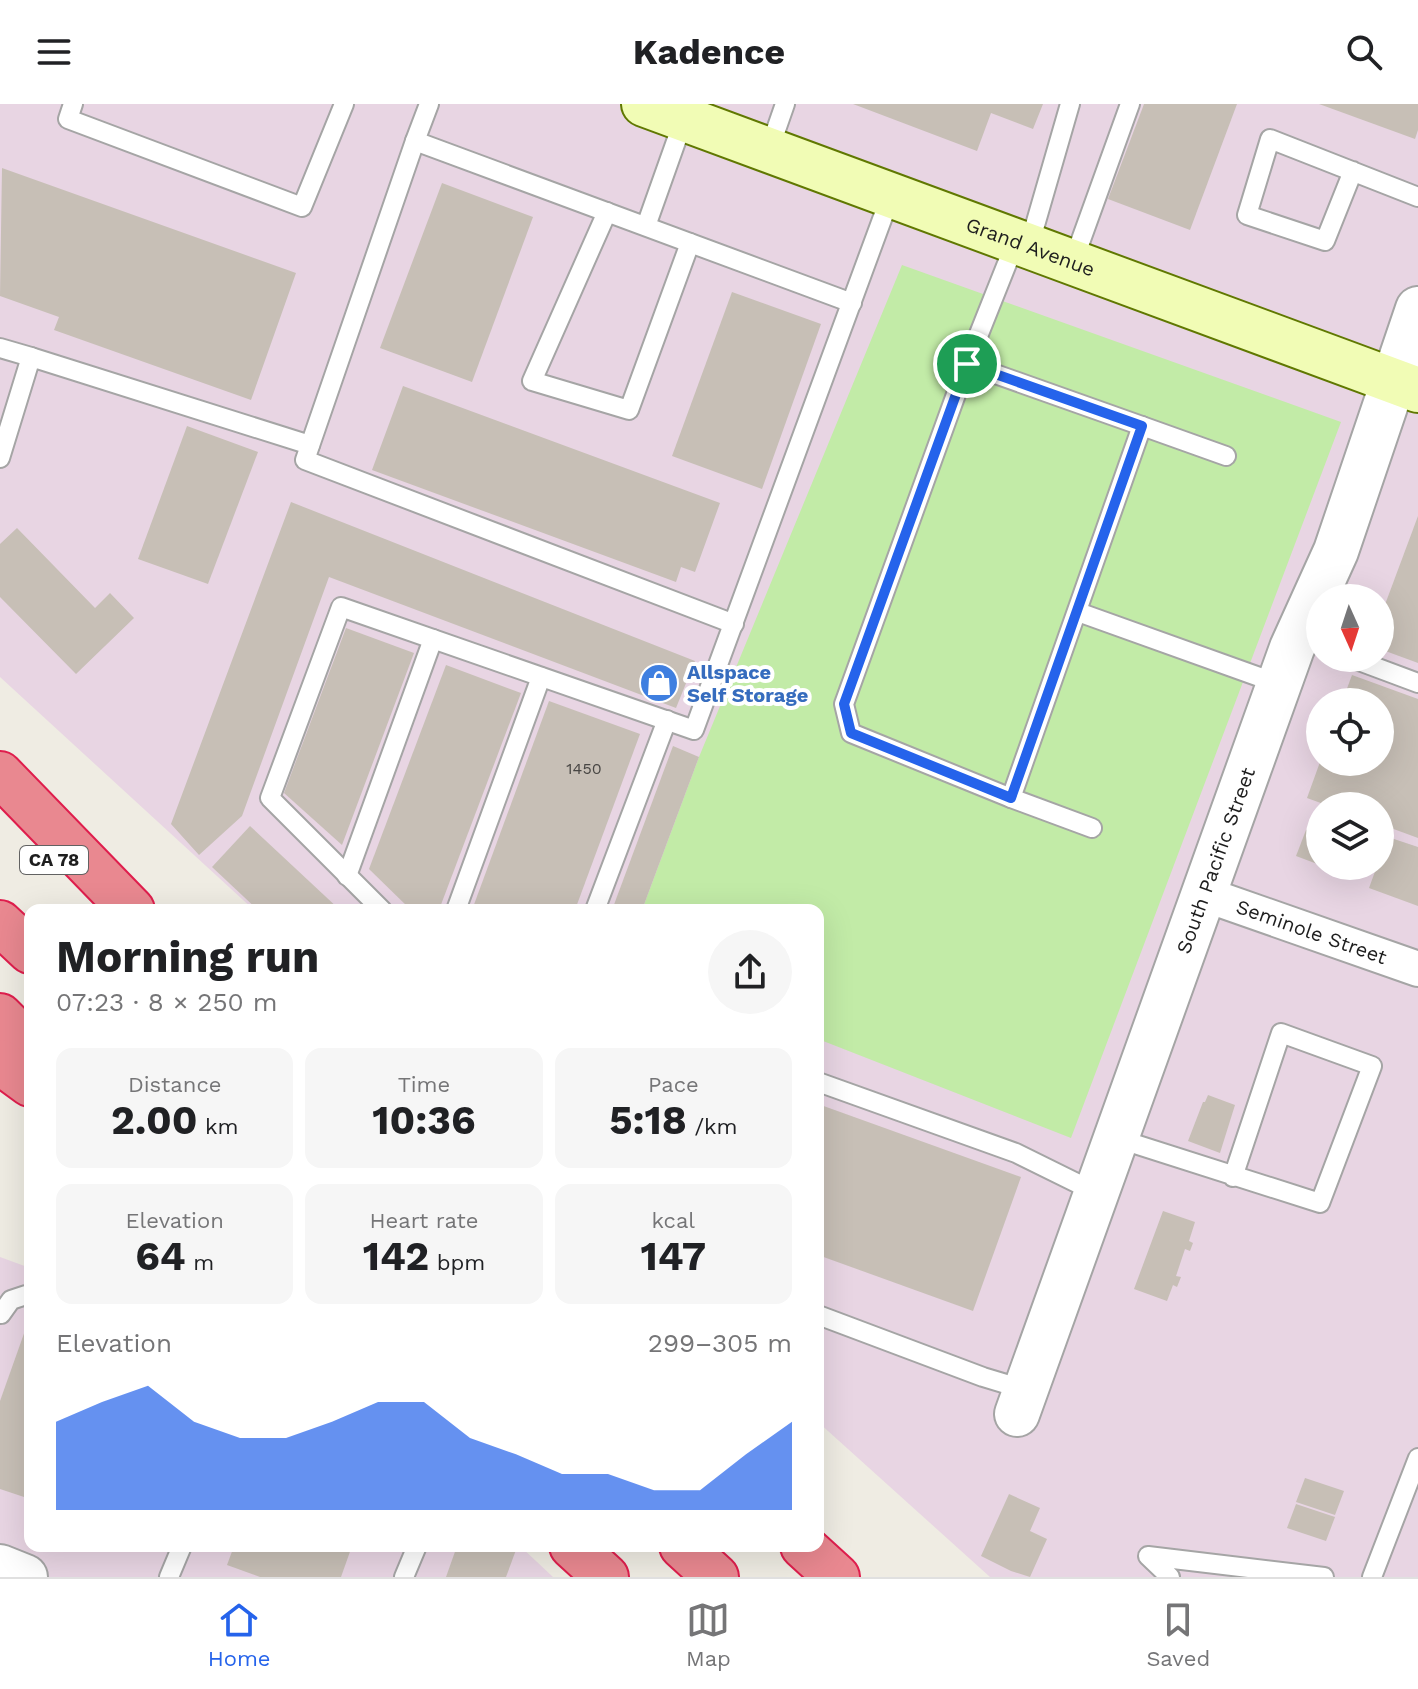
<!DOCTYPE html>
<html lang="en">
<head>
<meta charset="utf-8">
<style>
	body { margin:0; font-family:"Work Sans",sans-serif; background:#f6f6f6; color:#202124; height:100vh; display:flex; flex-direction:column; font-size:30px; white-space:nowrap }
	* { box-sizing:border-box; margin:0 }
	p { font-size:26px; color:#757577 }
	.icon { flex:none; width:44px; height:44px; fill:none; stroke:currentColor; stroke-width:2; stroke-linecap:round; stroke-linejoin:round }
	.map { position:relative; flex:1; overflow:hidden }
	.sheet { position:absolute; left:24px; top:800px; width:800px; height:648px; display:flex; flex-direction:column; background:#fff; border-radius:16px; box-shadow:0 8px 32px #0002 }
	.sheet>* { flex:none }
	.needle { width:52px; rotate:177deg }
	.controls { position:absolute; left:1306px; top:480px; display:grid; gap:16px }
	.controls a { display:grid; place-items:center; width:88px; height:88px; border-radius:50%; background:#fff; box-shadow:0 8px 32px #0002; font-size:40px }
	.pin { position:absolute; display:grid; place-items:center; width:68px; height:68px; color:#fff; margin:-34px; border:4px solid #fff; border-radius:50%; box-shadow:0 2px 8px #0007 }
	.round { display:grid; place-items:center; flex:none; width:84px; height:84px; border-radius:42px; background:#f6f6f6 }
	.summary { display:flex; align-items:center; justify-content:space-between; height:136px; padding:0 32px }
	h1 { font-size:44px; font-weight:700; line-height:60px }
	.figures { display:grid; grid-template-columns:repeat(3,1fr); gap:12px; height:136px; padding:8px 32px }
	.figures div { display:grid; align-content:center; border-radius:16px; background:#f6f6f6; text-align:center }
	.figures b { font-size:40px; font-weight:700 }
	.figures small { font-size:22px; font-weight:400 }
	.figures p { font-size:22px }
	.chart { height:224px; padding:16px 32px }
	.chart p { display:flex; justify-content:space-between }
	.chart svg { width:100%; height:144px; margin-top:8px; fill:#2563eb; opacity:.7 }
	header { display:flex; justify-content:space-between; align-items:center; height:104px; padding:0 32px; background:#fff; font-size:36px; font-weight:700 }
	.tabs { display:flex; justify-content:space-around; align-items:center; height:112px; border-top:2px solid #e0e0e0; background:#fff; font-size:22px; color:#757577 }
	.tabs a { display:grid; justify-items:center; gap:4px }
	.tabs .on { color:#2563eb }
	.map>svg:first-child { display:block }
	.industrial { fill:#e8d5e3; fill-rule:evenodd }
	.grass { fill:#c2eba7 }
	.building { fill:#c7bfb6 }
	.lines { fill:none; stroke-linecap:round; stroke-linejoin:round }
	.service-casing { stroke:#a5a5a5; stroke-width:22 }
	.minor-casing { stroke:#a5a5a5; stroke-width:38 }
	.tertiary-casing { stroke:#a5a5a5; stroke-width:48 }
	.secondary-casing { stroke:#607801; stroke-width:48 }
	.motorway-casing { stroke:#df1e4d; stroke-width:48 }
	.service { stroke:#fff; stroke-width:18 }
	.minor { stroke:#fff; stroke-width:34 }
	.tertiary { stroke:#fff; stroke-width:44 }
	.secondary { stroke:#f1fcb5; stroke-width:44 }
	.motorway { stroke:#e98890; stroke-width:44 }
	.route-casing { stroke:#fff; stroke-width:16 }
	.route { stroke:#2563eb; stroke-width:10 }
	.labels { text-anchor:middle; stroke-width:8; stroke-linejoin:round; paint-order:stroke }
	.number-label { font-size:16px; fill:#484644 }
	.shield { fill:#fff; stroke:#626262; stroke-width:2 }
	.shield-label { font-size:18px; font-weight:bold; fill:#1e1e1e }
	.street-label { font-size:20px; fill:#1e1e1e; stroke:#fff }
	.shop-label { font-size:20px; font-weight:bold; fill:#366cbe; stroke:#fff; text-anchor:start }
</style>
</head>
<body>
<header><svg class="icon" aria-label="menu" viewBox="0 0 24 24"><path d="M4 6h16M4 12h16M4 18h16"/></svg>Kadence<svg class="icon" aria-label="search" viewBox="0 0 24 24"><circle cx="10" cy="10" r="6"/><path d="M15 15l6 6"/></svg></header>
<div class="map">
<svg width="1418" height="1473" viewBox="0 0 1418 1473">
	<rect width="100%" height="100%" fill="#efece3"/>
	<g class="industrial">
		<path d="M 0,0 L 1418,0 L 1418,1473 L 990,1473 L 818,1318 L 818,806 L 254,806 L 0,573 ZM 1320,494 L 1380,494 L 1380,554 L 1320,554 ZM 1320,598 L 1380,598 L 1380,658 L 1320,658 ZM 1320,702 L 1380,702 L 1380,762 L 1320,762 Z"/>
		<path d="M 0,1153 L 30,1164 L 30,1442 L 520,1442 L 553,1473 L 0,1473 Z"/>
	</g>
	<path class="grass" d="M 902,161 L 1341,318 L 1071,1034 L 818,935 L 818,806 L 642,806 L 699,653 Z"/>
	<g class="building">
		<path d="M 853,0 L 1043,0 L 1033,25 L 991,9 L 977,47 Z"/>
		<path d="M 1144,0 L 1237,0 L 1190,126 L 1108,95 Z"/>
		<path d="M 1319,0 L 1418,0 L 1418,26 L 1415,35 Z"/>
		<path d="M 2,64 L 296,169 L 251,296 L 54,226 L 59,213 L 0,192 Z"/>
		<path d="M 442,79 L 533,113 L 472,278 L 380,244 Z"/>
		<path d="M 732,188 L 821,220 L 762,385 L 672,352 Z"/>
		<path d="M 403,282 L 720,399 L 695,468 L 681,463 L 676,478 L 372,366 Z"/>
		<path d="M 187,322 L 258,348 L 208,480 L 138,455 Z"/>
		<path d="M 291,398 L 695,557 L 676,604 L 329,473 L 242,712 L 199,751 L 171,720 Z"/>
		<path d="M 1418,412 L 1418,559 L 1380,545 L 1380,514 Z"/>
		<path d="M 17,424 L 95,504 L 110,489 L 134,514 L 76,570 L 0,493 L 0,440 Z"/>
		<path d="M 346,524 L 414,549 L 342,741 L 284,689 Z"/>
		<path d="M 446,561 L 521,589 L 439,806 L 411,806 L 369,765 Z"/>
		<path d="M 1352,571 L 1418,595 L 1418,734 L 1380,720 L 1380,702 L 1329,702 L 1307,694 L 1320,658 L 1380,658 L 1380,598 L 1342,598 Z"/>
		<path d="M 549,597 L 640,630 L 575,806 L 472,806 Z"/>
		<path d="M 673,642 L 699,653 L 642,806 L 612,806 Z"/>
		<path d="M 250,722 L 340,806 L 258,806 L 212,763 Z"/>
		<path d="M 1306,726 L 1320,732 L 1320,761 L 1296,752 Z"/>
		<path d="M 1388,733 L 1418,743 L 1418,802 L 1369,784 L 1377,762 L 1380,762 L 1380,754 Z"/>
		<path d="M 1208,991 L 1235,1001 L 1220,1049 L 1188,1037 L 1203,998 L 1205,998 Z"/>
		<path d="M 818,1000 L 1021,1073 L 973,1207 L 818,1151 Z"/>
		<path d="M 1163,1107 L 1195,1118 L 1189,1137 L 1193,1139 L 1190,1147 L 1185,1145 L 1176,1172 L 1181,1173 L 1177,1183 L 1173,1181 L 1167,1197 L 1134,1185 Z"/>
		<path d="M 27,1221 L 30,1222 L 30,1395 L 0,1385 L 0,1297 Z"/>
		<path d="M 1305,1374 L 1344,1387 L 1335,1411 L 1296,1398 Z"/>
		<path d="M 1009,1390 L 1040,1404 L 1030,1427 L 1047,1435 L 1030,1473 L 1011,1467 L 981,1452 Z"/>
		<path d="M 1296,1400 L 1335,1413 L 1326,1437 L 1287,1424 Z"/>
		<path d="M 234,1442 L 352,1442 L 341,1473 L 260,1473 L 227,1461 Z"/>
		<path d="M 457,1442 L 504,1442 L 516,1446 L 506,1473 L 446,1473 Z"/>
	</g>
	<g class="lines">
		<defs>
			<g id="service">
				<path d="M 73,0 L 68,15 L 302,103 L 344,0"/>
				<path d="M 429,0 L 415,37 L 852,199"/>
				<path d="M 415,37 L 305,356 L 734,520"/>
				<path d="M 769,46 L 785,0"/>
				<path d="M 1353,67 L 1325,137 L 1247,111 L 1270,35 L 1418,93"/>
				<path d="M 607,108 L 532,277 L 629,306 L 690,139"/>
				<path d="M 646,122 L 684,15"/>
				<path d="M 1029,142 L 1070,0"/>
				<path d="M 1073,158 L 1130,0"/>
				<path d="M 0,244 L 31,253"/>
				<path d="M 967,260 L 1142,322"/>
				<path d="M 0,354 L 31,253 L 310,341"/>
				<path d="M 1078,508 L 1279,580"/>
				<path d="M 1351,554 L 1418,579"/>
				<path d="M 1011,694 L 851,629 L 844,600 L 967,260 L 1016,137"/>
				<path d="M 1092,724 L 1011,694 L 1142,322 L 1226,352"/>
				<path d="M 347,772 L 433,535"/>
				<path d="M 382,806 L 270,694 L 341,503 L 694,626 L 891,91"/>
				<path d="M 456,806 L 541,573"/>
				<path d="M 595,806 L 667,616"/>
				<path d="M 818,978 L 1016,1049 L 1097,1089"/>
				<path d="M 1116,1034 L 1320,1099 L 1372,962 L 1281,929 L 1233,1073"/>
				<path d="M 1,1210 L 11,1196 L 26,1191 L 30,1193"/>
				<path d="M 818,1211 L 983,1273 L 1026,1286"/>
				<path d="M 169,1473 L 182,1442"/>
				<path d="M 404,1473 L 417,1442"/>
				<path d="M 1170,1473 L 1148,1452 L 1324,1473"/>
				<path d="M 1372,1473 L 1418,1354"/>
			</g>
			<g id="minor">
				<path id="s1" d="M 1204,790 L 1418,865"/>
			</g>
			<g id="tertiary">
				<path id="s2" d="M 1017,1310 L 1292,544 L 1336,447 L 1418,205"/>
				<path d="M 0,1463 L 25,1473"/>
			</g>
			<g id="secondary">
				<path id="s3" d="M 644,0 L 1418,286"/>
			</g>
			<g id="motorway">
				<path d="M 0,670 L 132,806"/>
				<path d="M 0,819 L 30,847"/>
				<path d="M 0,912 L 30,942"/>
				<path d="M 0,958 L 30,980"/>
				<path d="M 572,1442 L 606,1473"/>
				<path d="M 682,1442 L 716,1473"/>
				<path d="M 803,1442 L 837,1473"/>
			</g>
		</defs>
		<use href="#service" class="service-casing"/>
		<use href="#minor" class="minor-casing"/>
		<use href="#tertiary" class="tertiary-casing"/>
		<use href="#secondary" class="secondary-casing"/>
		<use href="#motorway" class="motorway-casing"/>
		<use href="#service" class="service"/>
		<use href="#minor" class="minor"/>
		<use href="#tertiary" class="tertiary"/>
		<use href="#secondary" class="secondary"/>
		<use href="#motorway" class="motorway"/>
	</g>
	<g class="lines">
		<defs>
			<path id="route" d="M 967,260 L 1142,322 L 1011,694 L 851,629 L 844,600 Z"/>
		</defs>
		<use href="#route" class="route-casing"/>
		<use href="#route" class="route"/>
	</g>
	<defs>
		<symbol id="shop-disc" viewBox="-11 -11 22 22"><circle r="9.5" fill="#3f7fe0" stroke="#fff"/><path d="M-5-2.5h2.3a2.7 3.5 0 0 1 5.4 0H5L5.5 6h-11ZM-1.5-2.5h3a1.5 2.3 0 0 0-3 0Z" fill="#fff"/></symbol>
	</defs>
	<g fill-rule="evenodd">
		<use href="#shop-disc" x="637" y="557" width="44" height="44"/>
	</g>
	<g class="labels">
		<g class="number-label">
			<text x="584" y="670">1450</text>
		</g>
		<rect class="shield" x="20" y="742" width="68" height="28" rx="6"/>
		<g class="shield-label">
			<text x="54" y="762">CA 78</text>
		</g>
		<g class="street-label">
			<text dy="7" stroke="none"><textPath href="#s3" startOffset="412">Grand Avenue</textPath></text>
			<text dy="7" stroke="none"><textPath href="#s2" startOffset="588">South Pacific Street</textPath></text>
			<text dy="7" stroke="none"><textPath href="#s1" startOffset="114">Seminole Street</textPath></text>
		</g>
		<g class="shop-label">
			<text x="687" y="575">Allspace<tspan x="687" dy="23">Self Storage</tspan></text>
		</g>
	</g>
</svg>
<div class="controls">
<a><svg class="needle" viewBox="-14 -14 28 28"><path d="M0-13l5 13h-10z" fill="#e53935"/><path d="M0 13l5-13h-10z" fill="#757577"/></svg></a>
<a><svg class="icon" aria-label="locate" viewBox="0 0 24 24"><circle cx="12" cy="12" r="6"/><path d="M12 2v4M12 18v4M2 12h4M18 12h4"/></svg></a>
<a><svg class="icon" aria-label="layers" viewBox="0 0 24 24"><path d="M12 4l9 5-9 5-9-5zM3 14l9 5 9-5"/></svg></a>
</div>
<div class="pin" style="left:967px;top:260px;background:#1e9e55"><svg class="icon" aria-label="arrive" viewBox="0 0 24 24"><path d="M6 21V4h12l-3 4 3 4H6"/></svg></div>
<section class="sheet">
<div class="summary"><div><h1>Morning run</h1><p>07:23 · 8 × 250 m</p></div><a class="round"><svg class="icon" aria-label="share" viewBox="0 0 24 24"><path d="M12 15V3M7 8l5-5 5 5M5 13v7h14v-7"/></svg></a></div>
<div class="figures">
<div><p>Distance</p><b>2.00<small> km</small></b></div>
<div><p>Time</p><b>10:36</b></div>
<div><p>Pace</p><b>5:18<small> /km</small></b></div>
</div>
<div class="figures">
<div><p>Elevation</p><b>64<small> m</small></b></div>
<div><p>Heart rate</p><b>142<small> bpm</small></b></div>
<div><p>kcal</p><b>147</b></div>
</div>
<div class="chart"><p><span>Elevation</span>299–305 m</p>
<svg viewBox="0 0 160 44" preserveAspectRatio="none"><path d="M0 44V17L10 11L20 6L30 17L40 22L50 22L60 17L70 11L80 11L90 22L100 27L110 33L120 33L130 38L140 38L150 27L160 17V44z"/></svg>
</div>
</section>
</div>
<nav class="tabs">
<a class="on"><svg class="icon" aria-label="home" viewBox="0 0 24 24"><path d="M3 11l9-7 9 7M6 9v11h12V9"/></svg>Home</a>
<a><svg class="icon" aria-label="map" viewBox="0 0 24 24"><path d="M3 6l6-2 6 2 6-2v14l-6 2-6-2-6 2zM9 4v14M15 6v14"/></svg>Map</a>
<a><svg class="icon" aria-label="saved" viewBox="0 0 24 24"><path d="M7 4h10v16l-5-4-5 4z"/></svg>Saved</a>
</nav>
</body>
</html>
